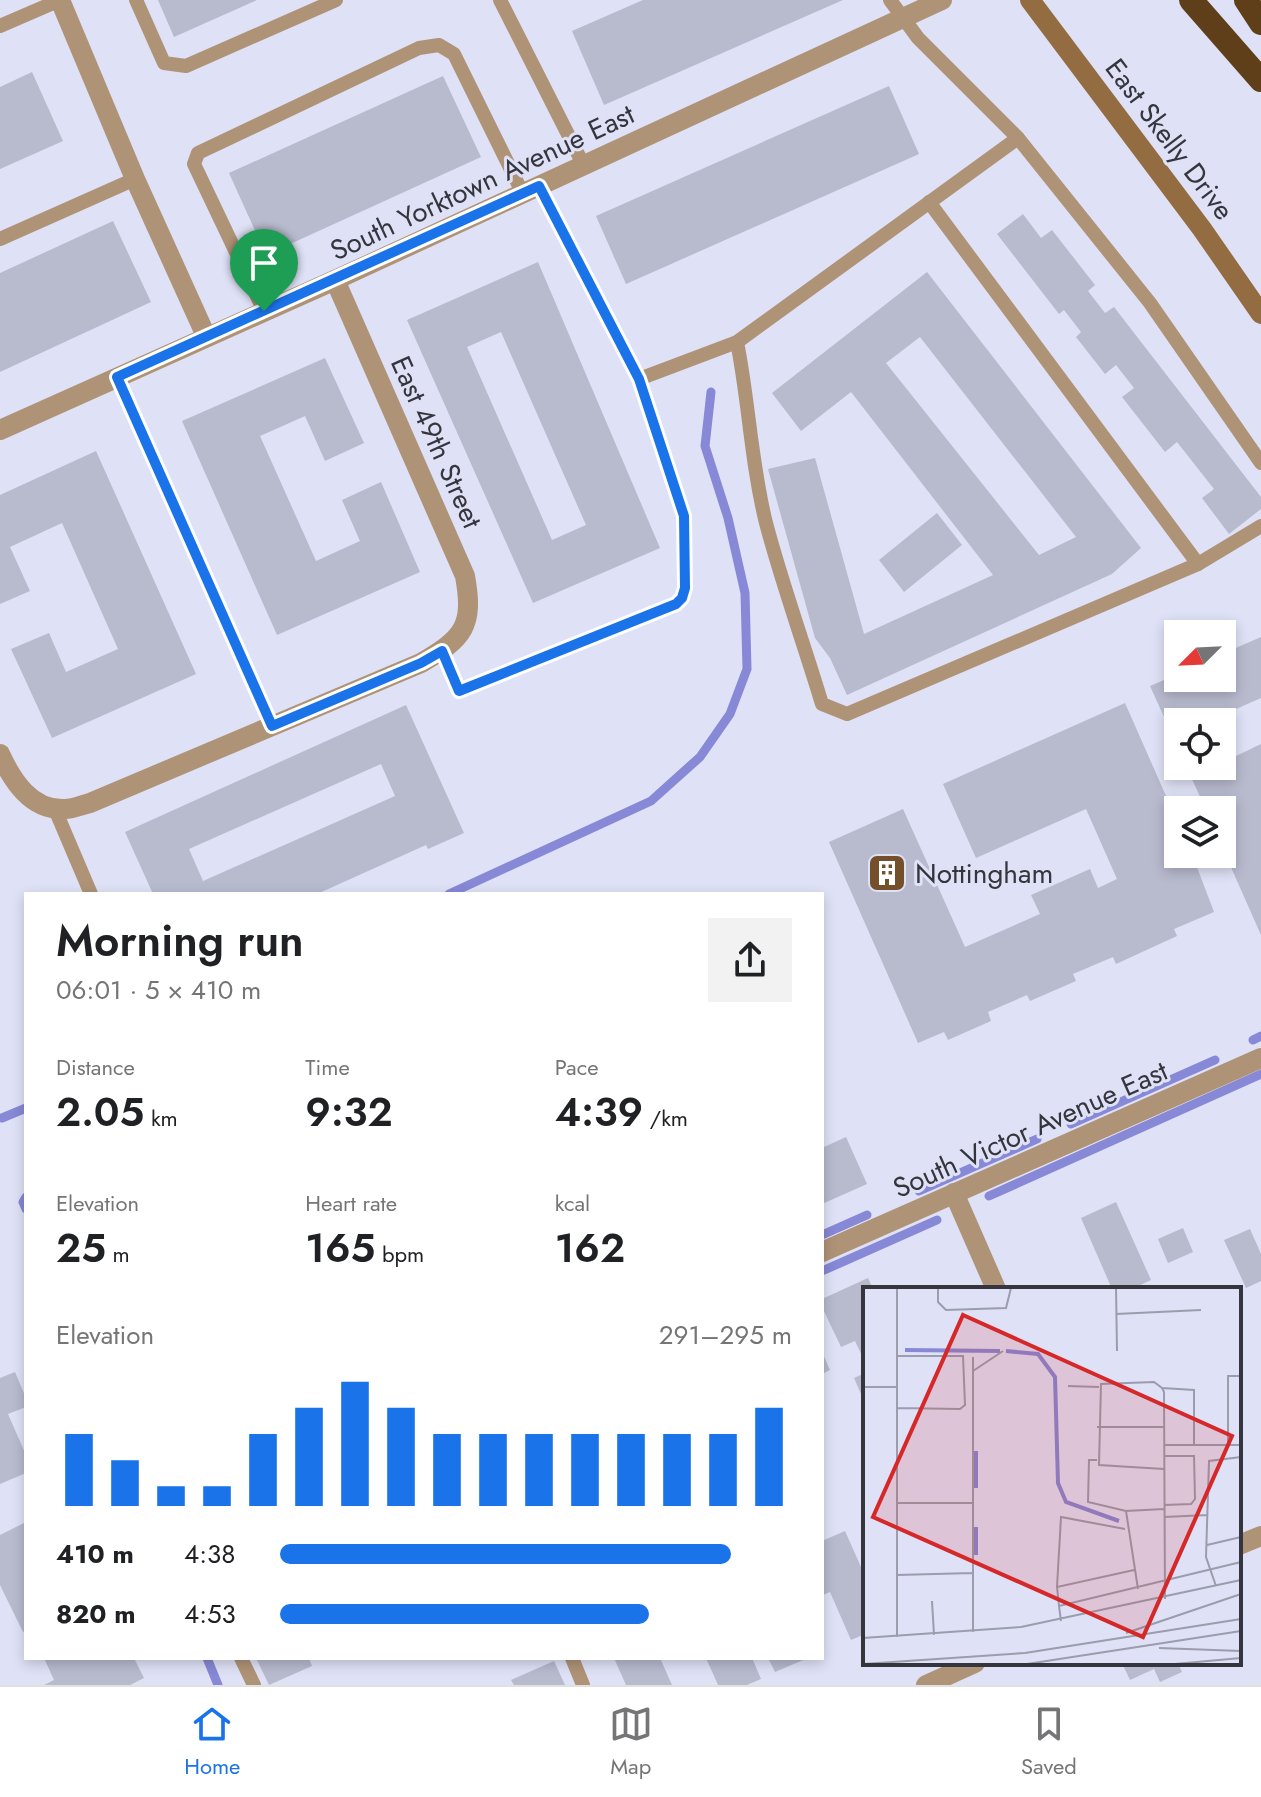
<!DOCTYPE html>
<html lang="en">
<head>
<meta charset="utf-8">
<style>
	body { margin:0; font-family:Jost,sans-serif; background:#f2f2f2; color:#202124; height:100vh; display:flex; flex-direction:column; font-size:30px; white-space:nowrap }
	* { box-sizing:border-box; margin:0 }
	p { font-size:26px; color:#757577 }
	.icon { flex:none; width:44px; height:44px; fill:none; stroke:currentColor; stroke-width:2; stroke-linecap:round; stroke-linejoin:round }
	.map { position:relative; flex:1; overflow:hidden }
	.sheet { position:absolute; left:24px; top:892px; width:800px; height:768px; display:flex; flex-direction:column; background:#fff; border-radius:0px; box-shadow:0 4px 12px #0003 }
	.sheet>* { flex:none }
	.needle { width:52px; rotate:246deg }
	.controls { position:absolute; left:1164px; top:620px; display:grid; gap:16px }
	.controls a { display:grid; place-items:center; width:72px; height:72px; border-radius:0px; background:#fff; box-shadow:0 4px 12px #0003; font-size:40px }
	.pin { position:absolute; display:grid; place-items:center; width:68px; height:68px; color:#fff; margin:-82px -34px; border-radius:50% 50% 50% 0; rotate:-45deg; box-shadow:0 0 8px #0007 }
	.pin .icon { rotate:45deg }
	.round { display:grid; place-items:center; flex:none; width:84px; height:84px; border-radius:0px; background:#f2f2f2 }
	.summary { display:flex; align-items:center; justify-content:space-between; height:136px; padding:0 32px }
	h1 { font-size:44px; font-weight:600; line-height:60px }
	.stats { display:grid; grid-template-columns:repeat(3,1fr); gap:12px; height:136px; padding:8px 32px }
	.stats div { display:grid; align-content:center }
	.stats b { font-size:40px; font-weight:600 }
	.stats small { font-size:22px; font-weight:400 }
	.stats p { font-size:22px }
	.chart { height:224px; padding:16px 32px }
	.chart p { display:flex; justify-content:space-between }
	.chart svg { width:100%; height:144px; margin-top:8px; stroke:#1a73e8; stroke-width:6 }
	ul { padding:0 32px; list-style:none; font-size:26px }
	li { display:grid; grid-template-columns:128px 96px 1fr; align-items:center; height:60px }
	li i { height:20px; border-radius:10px; background:#1a73e8 }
	.dock { display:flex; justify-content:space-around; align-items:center; height:112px; border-top:2px solid #e0e0e0; background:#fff; font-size:22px; color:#757577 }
	.dock a { display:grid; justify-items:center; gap:4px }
	.dock .on { color:#1a73e8 }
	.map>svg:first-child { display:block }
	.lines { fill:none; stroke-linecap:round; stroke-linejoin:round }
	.stream { stroke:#8788d6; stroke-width:9 }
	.building { fill:#b8bace; fill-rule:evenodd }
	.service { stroke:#af9377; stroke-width:14 }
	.minor { stroke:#af9377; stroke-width:20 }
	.secondary { stroke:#946c41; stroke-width:20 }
	.motorway { stroke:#5f3f19; stroke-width:24 }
	.route-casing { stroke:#fff; stroke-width:16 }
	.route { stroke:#1a73e8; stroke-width:10 }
	.labels { text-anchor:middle; stroke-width:6; stroke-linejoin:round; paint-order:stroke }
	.street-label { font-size:28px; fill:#34353d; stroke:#dfe1f6 }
	.poi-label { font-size:28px; fill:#34353d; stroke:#dfe1f6; text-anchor:start }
	.inset-river { fill:none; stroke:#8788d6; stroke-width:4 }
	.inset-road { fill:none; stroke:#9b9cac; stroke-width:2 }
	.view { fill:#d62828; fill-opacity:0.15; stroke:#d62828; stroke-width:4 }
	.inset-edge { fill:none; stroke:#34353d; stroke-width:4 }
</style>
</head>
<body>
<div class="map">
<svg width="1261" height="1685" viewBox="0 0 1261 1685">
	<rect width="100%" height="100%" fill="#dfe1f6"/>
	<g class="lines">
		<g class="stream">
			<path d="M 449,894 L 651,801 L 700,757 L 730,714 L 747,669 L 745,593 L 728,518 L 705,446 L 711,392"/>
			<path d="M 1253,1040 L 1261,1036"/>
			<path d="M 2,1118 L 26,1108"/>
			<path d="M 1071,1124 L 1215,1060"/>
			<path d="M 919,1191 L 1037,1139"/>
			<path d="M 989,1196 L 1261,1074"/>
			<path d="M 26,1197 L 23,1202 L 26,1209"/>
			<path d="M 822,1235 L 867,1215"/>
			<path d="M 822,1271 L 937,1220"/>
			<path d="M 207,1658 L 218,1685"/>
		</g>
	</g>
	<g class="building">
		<path d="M 158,0 L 257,0 L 174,37 Z"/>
		<path d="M 643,0 L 843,0 L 604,105 L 572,31 Z"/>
		<path d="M 32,72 L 63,141 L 0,169 L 0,87 Z"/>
		<path d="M 443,76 L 481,157 L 266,255 L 229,173 Z"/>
		<path d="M 889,86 L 919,154 L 626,284 L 596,216 Z"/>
		<path d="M 1023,214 L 1041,238 L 1052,230 L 1095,285 L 1088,291 L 1105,313 L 1114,307 L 1261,497 L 1261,509 L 1229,534 L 1202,498 L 1214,489 L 1177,442 L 1165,452 L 1122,397 L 1134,388 L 1116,365 L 1105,374 L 1076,337 L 1081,332 L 1064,310 L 1059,314 L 997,234 Z"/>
		<path d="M 113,221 L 151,302 L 0,372 L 0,273 Z"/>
		<path d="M 538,262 L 660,548 L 533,603 L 407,320 ZM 501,332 L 586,525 L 552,540 L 467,347 Z"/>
		<path d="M 927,272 L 1141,548 L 1112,574 L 847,695 L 830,658 L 815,638 L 768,469 L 815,458 L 864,634 L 993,575 L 851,392 L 801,431 L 772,393 ZM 920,337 L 1076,537 L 1039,555 L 886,363 Z"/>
		<path d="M 325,358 L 364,443 L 325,461 L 305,416 L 260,436 L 316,561 L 360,541 L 342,500 L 381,482 L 420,572 L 277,635 L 182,421 Z"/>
		<path d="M 96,451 L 196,674 L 52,738 L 11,649 L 49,633 L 66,672 L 118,649 L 62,523 L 10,547 L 30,591 L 0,604 L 0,495 Z"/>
		<path d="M 937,513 L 962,545 L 904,592 L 879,560 Z"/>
		<path d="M 1261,637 L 1261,698 L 1218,717 L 1221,722 L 1178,722 L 1178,748 L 1150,686 L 1178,674 L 1178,678 L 1222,678 L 1222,654 Z"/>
		<path d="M 1125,703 L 1174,814 L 1178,812 L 1178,854 L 1192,854 L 1214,912 L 1174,929 L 1177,936 L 1116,964 L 1113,957 L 1073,974 L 1076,981 L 1030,1001 L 1027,995 L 988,1012 L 991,1021 L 948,1040 L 944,1032 L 918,1043 L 829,842 L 903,809 L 965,947 L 1040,914 L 1031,895 L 1090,869 L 1098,888 L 1117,879 L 1086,809 L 976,858 L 943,784 Z"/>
		<path d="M 406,705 L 464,833 L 428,849 L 426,845 L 317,894 L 153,894 L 125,832 ZM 381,764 L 395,796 L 203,881 L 189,849 Z"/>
		<path d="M 1222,725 L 1236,756 L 1261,744 L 1261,935 L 1222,847 L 1222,810 L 1182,810 L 1202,801 L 1186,766 L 1222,766 Z"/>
		<path d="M 846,1137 L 867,1184 L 822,1204 L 822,1148 Z"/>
		<path d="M 1116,1202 L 1151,1280 L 1138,1286 L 1139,1289 L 1112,1289 L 1081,1218 Z"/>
		<path d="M 1183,1228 L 1193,1252 L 1168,1263 L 1158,1239 Z"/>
		<path d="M 1250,1229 L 1261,1254 L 1261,1281 L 1246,1288 L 1224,1240 Z"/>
		<path d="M 868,1278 L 873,1289 L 865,1289 L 865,1362 L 855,1341 L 841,1347 L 822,1307 L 822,1299 Z"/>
		<path d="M 822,1352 L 830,1370 L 822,1374 Z"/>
		<path d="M 15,1372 L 26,1398 L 26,1407 L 8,1414 L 26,1455 L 26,1473 L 0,1484 L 0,1378 Z"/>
		<path d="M 865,1373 L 865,1403 L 854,1378 Z"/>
		<path d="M 26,1522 L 26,1631 L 23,1632 L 0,1585 L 0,1535 Z"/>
		<path d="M 845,1531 L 865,1576 L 865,1634 L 851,1640 L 830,1592 L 823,1595 L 822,1591 L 822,1541 Z"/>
		<path d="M 44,1658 L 134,1658 L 144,1678 L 130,1685 L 44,1685 L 54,1680 Z"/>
		<path d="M 256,1658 L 309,1658 L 312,1666 L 269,1685 Z"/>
		<path d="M 614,1658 L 660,1658 L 672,1685 L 626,1685 Z"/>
		<path d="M 706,1658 L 752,1658 L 761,1679 L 747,1685 L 718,1685 Z"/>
		<path d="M 768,1658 L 808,1658 L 775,1672 Z"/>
		<path d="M 554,1661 L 565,1685 L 514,1685 L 511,1680 Z"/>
		<path d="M 1122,1663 L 1178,1663 L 1182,1672 L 1160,1682 L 1154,1669 L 1130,1680 Z"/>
	</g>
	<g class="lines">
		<g class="service">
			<path d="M 136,0 L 164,63 L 186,66 L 336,0"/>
			<path d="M 500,0 L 584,166"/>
			<path d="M 890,0 L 918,38 L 1018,138 L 1150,303 L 1261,463"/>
			<path d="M 0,26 L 60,0"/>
			<path d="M 539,186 L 639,379 L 737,342 L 1018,138"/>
			<path d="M 929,202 L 1198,564 L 1261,526"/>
			<path d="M 0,239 L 135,179"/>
			<path d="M 264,311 L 194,164 L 198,153 L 419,48 L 439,45 L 454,54 L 523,194"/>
			<path d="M 737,342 C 749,402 751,463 766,523 C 782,584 804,644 822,704 L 847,714 L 1198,564"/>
			<path d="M 117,377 L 272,726"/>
			<path d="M 442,651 L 459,691 L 676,604 L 682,598 L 685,588 L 684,516 L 639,379"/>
			<path d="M 54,807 L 91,894"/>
			<path d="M 241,1658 L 254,1685"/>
			<path d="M 572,1658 L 583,1685"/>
		</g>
		<g class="minor">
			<path d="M 60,0 L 135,179 L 206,336"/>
			<path d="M 0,430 L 335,280 L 942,0"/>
			<path d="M 0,754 C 12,780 31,811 65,809 C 73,809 82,805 90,803 L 421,663 C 464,638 474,626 465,576 L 335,280"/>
			<path d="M 954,1193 L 996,1289"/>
			<path d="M 822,1252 L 1261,1058"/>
			<path d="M 1239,1545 L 1261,1536"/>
			<path d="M 926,1685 L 975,1663"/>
		</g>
		<path class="secondary" d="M 1030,0 L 1202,229 L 1261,314"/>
		<g class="motorway">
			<path d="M 1191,0 L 1261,80"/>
			<path d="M 1246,0 L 1261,23"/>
		</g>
	</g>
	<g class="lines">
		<defs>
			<path id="route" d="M 539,186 L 639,379 L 684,516 L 685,588 L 682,598 L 676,604 L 459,691 L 442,651 L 421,663 L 272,726 L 117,377 Z"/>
		</defs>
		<use href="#route" class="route-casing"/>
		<use href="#route" class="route"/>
	</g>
	<defs>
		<symbol id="building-square" viewBox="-11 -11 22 22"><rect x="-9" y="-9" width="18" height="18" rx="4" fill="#735029" stroke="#dfe1f6"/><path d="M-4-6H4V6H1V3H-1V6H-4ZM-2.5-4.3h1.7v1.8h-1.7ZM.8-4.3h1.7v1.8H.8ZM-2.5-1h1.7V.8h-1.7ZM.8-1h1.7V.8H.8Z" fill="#fff"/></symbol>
	</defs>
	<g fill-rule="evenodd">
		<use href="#building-square" x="865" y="851" width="44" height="44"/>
	</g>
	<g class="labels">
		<g class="street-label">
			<text transform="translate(1170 139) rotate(53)" y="10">East Skelly Drive</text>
			<text transform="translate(482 182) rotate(-25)" y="10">South Yorktown Avenue East</text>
			<text transform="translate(437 442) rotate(66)" y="10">East 49th Street</text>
			<text transform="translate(1030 1129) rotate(-24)" y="10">South Victor Avenue East</text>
		</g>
		<g class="poi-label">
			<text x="915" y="883">Nottingham</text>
		</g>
	</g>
	<g transform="translate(863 1287)">
		<rect width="378" height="378" fill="#dfe1f6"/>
		<path class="inset-river" d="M 42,63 L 137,64M 143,64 L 175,67 L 192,90 L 195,196 L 203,215 L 256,234M 113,164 L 113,201M 113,268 L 113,240"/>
		<path class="inset-road" d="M 34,1 L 34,350M 75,1 L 75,15 L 83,23 L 143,21 L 148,1M 253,1 L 254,64M 253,27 L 338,23M 110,70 L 110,345M 110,84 L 140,64M 205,99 L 236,100M 0,100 L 34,100M 299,101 L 331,103 L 331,157M 34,121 L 97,122 L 102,118 L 100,69 L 35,69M 234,140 L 301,140M 301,158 L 378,158M 365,158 L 365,89 L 378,89M 301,169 L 331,169 L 332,212 L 328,217 L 301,218M 234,173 L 226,173 L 225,215 L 263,224M 301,182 L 236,178 L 238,97 L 291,95 L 299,101 L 301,105 L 302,312M 34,216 L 110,216M 301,230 L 345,228M 344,258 L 378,250M 34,288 L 110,286M 353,299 L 343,270 L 346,174 L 378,170M 194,300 L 198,230 L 262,242M 275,302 L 263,224 L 301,222M 69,314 L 71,348M 196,319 L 194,300 L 271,283M 198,334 L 196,319 L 378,275M 263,346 L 378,307M 0,351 L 158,340 L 378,293M 296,361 L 378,364M 0,377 L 162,366 L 378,332M 164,377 L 378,344M 312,377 L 378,371"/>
		<path class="view" d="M 100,28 L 369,149 L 280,350 L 10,230 Z"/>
		<rect width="378" height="378" class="inset-edge"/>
	</g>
</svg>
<div class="controls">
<a><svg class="needle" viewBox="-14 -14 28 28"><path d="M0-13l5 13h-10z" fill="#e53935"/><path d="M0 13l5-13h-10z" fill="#757577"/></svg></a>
<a><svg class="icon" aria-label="locate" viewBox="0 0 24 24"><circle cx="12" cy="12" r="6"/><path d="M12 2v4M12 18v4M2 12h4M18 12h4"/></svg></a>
<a><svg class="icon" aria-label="layers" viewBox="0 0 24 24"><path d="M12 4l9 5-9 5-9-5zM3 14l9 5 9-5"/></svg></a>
</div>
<div class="pin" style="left:264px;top:311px;background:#1e9e55"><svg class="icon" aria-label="arrive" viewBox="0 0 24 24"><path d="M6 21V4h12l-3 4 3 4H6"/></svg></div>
<section class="sheet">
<div class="summary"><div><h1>Morning run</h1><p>06:01 · 5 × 410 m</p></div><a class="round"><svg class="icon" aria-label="share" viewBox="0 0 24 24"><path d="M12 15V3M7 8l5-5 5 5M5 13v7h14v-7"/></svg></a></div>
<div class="stats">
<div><p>Distance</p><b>2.05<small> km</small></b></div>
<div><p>Time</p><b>9:32</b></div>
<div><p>Pace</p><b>4:39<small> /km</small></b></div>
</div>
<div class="stats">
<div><p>Elevation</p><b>25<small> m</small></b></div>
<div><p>Heart rate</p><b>165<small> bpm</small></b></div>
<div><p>kcal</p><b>162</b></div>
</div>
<div class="chart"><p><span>Elevation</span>291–295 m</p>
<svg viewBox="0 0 160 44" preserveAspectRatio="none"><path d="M5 44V22M15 44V30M25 44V38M35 44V38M45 44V22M55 44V14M65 44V6M75 44V14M85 44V22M95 44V22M105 44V22M115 44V22M125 44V22M135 44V22M145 44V22M155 44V14"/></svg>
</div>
<ul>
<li><b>410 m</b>4:38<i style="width:88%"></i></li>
<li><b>820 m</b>4:53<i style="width:72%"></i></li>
</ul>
</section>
</div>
<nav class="dock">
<a class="on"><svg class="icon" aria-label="home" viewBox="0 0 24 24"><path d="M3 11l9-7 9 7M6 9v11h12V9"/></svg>Home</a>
<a><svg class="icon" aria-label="map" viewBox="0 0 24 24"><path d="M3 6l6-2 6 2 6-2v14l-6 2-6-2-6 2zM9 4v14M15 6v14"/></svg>Map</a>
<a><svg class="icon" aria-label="saved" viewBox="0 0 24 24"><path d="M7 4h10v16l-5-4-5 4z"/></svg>Saved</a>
</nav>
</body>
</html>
